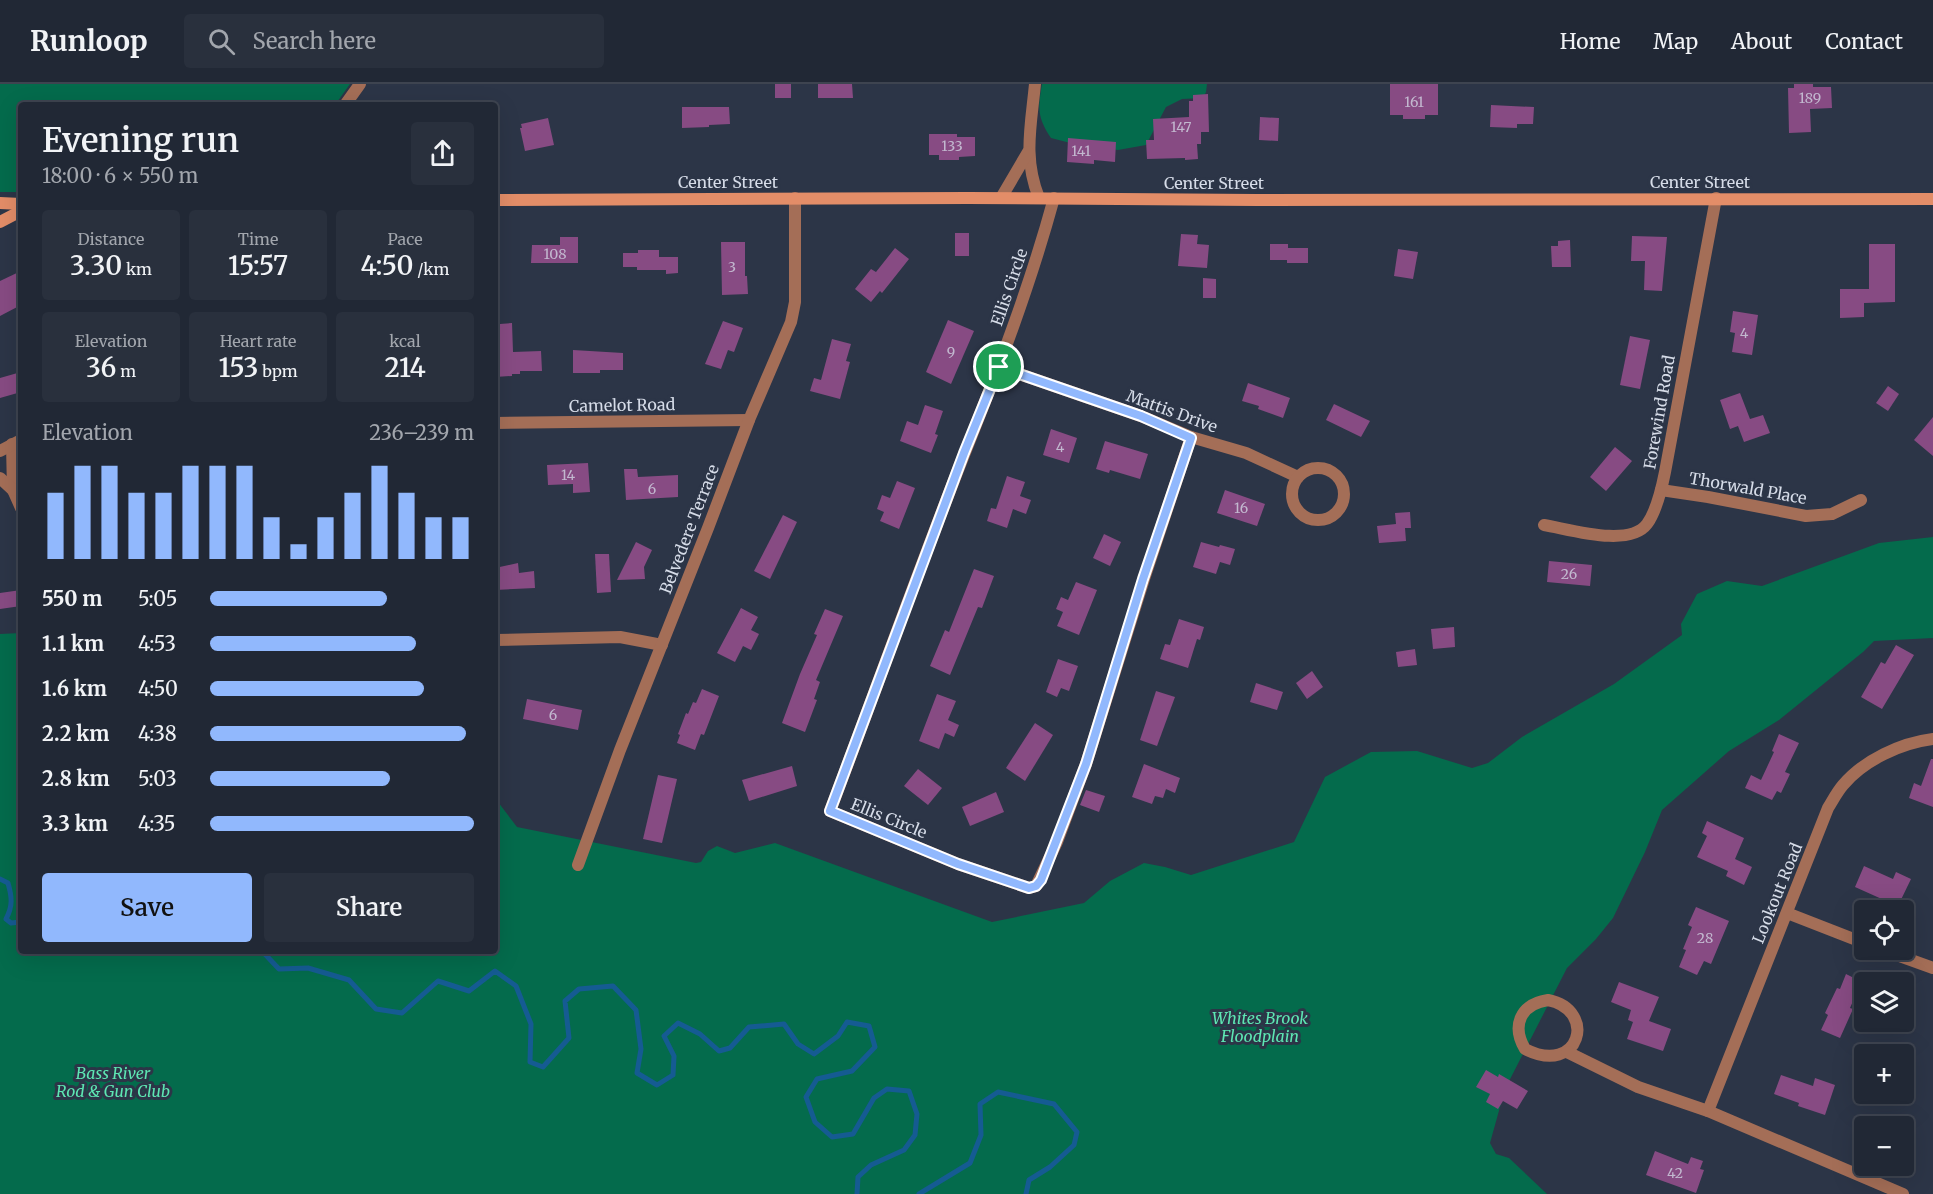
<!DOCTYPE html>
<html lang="en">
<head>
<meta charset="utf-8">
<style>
	body { margin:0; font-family:Merriweather,serif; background:#29303d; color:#f1f3f6; height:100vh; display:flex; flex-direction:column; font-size:22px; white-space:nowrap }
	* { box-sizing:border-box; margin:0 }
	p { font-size:20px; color:#a2a6ad }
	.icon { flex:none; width:33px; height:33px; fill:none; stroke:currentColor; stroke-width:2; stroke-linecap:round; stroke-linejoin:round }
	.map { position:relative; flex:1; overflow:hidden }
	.details { position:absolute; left:18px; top:18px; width:480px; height:852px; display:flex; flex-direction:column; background:#212835; border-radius:6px; box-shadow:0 6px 24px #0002,0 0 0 2px #3e4450 }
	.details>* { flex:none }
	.buttons { position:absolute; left:1854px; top:816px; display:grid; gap:12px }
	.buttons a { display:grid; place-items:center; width:60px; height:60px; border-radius:6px; background:#212835; box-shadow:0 6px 24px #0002,0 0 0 2px #3e4450; font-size:30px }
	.pin { position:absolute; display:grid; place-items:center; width:51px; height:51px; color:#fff; margin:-26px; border:3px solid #fff; border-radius:50%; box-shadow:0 2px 6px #0007 }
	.round { display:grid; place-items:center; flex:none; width:63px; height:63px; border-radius:6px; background:#29303d }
	.head { display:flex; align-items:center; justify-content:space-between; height:102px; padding:0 24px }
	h1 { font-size:33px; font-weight:600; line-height:45px }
	.figures { display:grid; grid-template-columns:repeat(3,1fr); gap:9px; height:102px; padding:6px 24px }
	.figures div { display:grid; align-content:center; border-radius:6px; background:#29303d; text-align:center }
	.figures b { font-size:26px; font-weight:600 }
	.figures small { font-size:16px; font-weight:400 }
	.figures p { font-size:16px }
	.chart { height:168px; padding:12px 24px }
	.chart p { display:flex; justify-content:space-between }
	.chart svg { width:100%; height:108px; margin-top:6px; stroke:#91b8fd; stroke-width:6 }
	.button { display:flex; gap:12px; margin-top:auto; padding:12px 24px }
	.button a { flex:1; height:69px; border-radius:6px; background:#91b8fd; color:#111; font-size:24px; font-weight:600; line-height:69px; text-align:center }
	.button a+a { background:#29303d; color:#f1f3f6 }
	ul { padding:0 24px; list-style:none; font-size:20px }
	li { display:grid; grid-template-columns:96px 72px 1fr; align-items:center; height:45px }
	li i { height:15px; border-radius:8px; background:#91b8fd }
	header { display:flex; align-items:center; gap:36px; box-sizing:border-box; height:84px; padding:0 30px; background:#212835; border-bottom:2px solid #3e4450 }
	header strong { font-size:28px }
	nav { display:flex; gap:33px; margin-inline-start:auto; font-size:21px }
	.search { width:420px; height:54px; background:#29303d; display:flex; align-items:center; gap:15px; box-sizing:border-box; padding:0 21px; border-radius:6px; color:#a2a6ad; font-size:22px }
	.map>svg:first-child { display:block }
	.green { fill:#046b4c }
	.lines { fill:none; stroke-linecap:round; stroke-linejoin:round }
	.stream { stroke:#155b92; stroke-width:5 }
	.building { fill:#874b83 }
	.street { stroke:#a46e57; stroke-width:12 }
	.secondary { stroke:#e38d68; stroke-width:12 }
	.route-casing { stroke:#fff; stroke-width:12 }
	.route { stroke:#91b8fd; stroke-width:8 }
	.labels { text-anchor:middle; stroke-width:6; stroke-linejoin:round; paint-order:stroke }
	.number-label { font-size:14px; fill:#c2b8cf }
	.street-label { font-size:16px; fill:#d6dce8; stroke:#2c3547 }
	.park-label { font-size:16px; font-style:italic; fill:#5de7b3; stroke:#2c3547 }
</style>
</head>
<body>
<header>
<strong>Runloop</strong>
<div class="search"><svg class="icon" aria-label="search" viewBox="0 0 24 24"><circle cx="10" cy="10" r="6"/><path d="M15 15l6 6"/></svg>Search here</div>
<nav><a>Home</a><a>Map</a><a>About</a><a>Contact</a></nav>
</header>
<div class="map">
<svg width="1933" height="1110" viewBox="0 0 1933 1110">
	<rect width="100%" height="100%" fill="#2c3547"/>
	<g class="green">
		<path d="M 0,0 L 350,0 L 335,21 L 21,21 L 21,108 L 0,108 Z"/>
		<path d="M 1042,0 L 1207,0 L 1206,8 L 1203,14 L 1182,15 L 1166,23 L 1146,61 L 1118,66 L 1078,61 L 1051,54 C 1037,33 1038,24 1042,0 Z"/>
		<path d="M 1933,453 L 1933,554 L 1874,557 L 1863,568 L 1779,636 L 1729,667 L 1662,726 L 1645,768 L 1613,834 L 1596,855 L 1567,884 L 1505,1005 L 1490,1059 L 1496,1070 L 1509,1074 L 1547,1110 L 0,1110 L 0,550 L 21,549 L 21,867 L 495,867 L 495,714 L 517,743 L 696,779 L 701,778 L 708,767 L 717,762 L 735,769 L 775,759 L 992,838 L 1084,819 L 1110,797 L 1144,779 L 1165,783 L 1191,791 L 1294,758 L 1325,693 L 1371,668 L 1417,667 L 1472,684 L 1488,679 L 1522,653 L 1614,600 L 1682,551 L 1681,540 L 1697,510 L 1727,497 L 1762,502 L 1879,459 Z"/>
	</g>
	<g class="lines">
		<g class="stream">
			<path d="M 0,795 L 8,799 C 12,813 13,822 6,835 L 11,839 L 21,838"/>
			<path d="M 262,867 L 279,885 L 308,884 L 349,896 L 376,925 L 402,929 L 438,897 L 469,907 L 495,887 L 516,902 L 531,940 L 530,978 L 543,983 L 569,954 L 565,917 L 579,905 L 613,902 L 636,926 L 641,965 L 637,989 L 657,1001 L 673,991 L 674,972 L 664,952 L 678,939 L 700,950 L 719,967 L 730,964 L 749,943 L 784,940 L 798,960 L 814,970 L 838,952 L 847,938 L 869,942 L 875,963 L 852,987 L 817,995 L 806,1013 L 815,1038 L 832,1053 L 853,1050 L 874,1014 L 887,1005 L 909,1007 L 917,1030 L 915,1051 L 904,1066 L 871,1081 L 858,1093 L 857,1110"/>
			<path d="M 919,1110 L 970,1079 L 981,1051 L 980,1020 L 998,1008 L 1054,1020 L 1077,1048 L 1074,1061 L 1050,1083 L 1029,1096 L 1026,1110"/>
		</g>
	</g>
	<g class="building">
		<rect x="775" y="0" width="16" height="14"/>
		<path d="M 818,0 L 852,0 L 853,14 L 818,14 Z"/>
		<path d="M 1390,0 L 1438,0 L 1438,31 L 1425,31 L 1425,35 L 1403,35 L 1403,31 L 1390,31 Z"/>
		<path d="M 1794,0 L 1813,0 L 1813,3 L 1831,3 L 1832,24 L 1810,25 L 1811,48 L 1789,49 L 1788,4 L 1794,4 Z"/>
		<path d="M 1208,10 L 1209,48 L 1201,48 L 1201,60 L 1197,60 L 1198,75 L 1185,76 L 1185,74 L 1147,75 L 1146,56 L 1154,56 L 1153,35 L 1189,33 L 1189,17 L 1193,17 L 1193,11 Z"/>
		<path d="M 1491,21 L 1534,23 L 1533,40 L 1517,40 L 1517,44 L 1490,43 Z"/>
		<path d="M 682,23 L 729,23 L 730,40 L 709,41 L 709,43 L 682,44 Z"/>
		<path d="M 1260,33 L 1279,34 L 1278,57 L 1259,56 Z"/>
		<path d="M 548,34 L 554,61 L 525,67 L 520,44 L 522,44 L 521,40 Z"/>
		<path d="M 929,50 L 957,50 L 957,53 L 975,53 L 975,72 L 959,73 L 959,76 L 939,76 L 939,71 L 929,71 Z"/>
		<path d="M 1068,54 L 1116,58 L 1115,78 L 1094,76 L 1094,80 L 1067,78 Z"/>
		<rect x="955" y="149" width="14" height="23"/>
		<path d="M 1181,150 L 1198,151 L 1197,160 L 1209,161 L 1207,184 L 1178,182 Z"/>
		<path d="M 1632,152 L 1667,153 L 1662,207 L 1644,206 L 1645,177 L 1631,177 Z"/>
		<path d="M 560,153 L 578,153 L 578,179 L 531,179 L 532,161 L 560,161 Z"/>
		<path d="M 1570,156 L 1571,183 L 1552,183 L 1551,162 L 1558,162 L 1558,157 Z"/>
		<path d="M 721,158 L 745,158 L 745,192 L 747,192 L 748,210 L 722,211 Z"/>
		<path d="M 1270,160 L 1288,160 L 1288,164 L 1308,164 L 1308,179 L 1287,179 L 1287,176 L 1270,176 Z"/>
		<path d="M 1869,160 L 1895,160 L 1895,218 L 1864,219 L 1864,233 L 1840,234 L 1840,205 L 1869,205 Z"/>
		<path d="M 895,164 L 909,175 L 882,209 L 880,207 L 871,218 L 855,205 L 871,185 L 876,188 Z"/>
		<path d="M 1398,165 L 1418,168 L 1413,195 L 1394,192 Z"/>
		<path d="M 638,166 L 659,166 L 659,173 L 678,173 L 678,189 L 666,190 L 666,186 L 637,186 L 637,183 L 623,183 L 623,169 L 638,169 Z"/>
		<path d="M 21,187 L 21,221 L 0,232 L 0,197 Z"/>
		<path d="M 1203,194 L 1216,195 L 1216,214 L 1203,214 Z"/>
		<path d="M 1733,227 L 1758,231 L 1752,271 L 1732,268 L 1735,249 L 1730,248 Z"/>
		<path d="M 948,236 L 974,247 L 951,300 L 926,288 Z"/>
		<path d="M 723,237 L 743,244 L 734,268 L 728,266 L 721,285 L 705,280 Z"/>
		<path d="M 512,239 L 513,268 L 541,267 L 542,287 L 520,287 L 520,290 L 512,290 L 512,292 L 495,293 L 495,266 L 500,266 L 500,240 Z"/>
		<path d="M 1630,252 L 1650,256 L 1640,305 L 1620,301 Z"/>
		<path d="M 832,255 L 851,260 L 846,277 L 850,278 L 840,315 L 810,307 L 814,294 L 821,296 Z"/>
		<path d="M 573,266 L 623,269 L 623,286 L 600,286 L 600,289 L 573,289 Z"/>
		<path d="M 21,288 L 21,308 L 0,314 L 0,294 Z"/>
		<path d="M 1248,299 L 1290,314 L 1283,334 L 1258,325 L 1259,322 L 1242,317 Z"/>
		<path d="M 1888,302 L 1899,310 L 1888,327 L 1876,319 Z"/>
		<path d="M 1740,309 L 1750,335 L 1763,331 L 1770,349 L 1744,358 L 1738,342 L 1730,345 L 1720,316 Z"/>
		<path d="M 1334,320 L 1370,337 L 1361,353 L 1326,336 Z"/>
		<path d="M 925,321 L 943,327 L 935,350 L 938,351 L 931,369 L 900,357 L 907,337 L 918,341 Z"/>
		<path d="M 1933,333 L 1933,372 L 1914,356 Z"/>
		<path d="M 1051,345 L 1077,354 L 1069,379 L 1043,371 Z"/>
		<path d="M 1105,357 L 1148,370 L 1140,395 L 1110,386 L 1109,389 L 1096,385 Z"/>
		<path d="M 1615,363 L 1632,377 L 1606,407 L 1590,393 Z"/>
		<path d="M 588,379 L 590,408 L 573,409 L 573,400 L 548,401 L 547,381 Z"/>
		<path d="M 624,385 L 637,385 L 638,393 L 678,391 L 678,413 L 626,416 Z"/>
		<path d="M 1007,392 L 1025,398 L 1020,412 L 1031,416 L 1026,430 L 1013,425 L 1007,444 L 987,437 L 991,424 L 996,425 Z"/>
		<path d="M 897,397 L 915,404 L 899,445 L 880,437 L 884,428 L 877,425 L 882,411 L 890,414 Z"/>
		<path d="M 1225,406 L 1265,420 L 1257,442 L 1217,429 Z"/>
		<path d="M 1410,428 L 1411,444 L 1405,444 L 1406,457 L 1379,459 L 1377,442 L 1396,440 L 1395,429 Z"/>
		<path d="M 783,431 L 797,438 L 770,495 L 754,487 Z"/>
		<path d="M 1104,450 L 1121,458 L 1110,482 L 1093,474 Z"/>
		<path d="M 636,458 L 652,466 L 644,483 L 645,495 L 617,496 Z"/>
		<path d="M 1201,458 L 1219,463 L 1220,461 L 1235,465 L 1230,481 L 1220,478 L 1216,490 L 1193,483 Z"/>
		<path d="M 595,470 L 609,470 L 611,508 L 597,509 Z"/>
		<path d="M 1549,477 L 1592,481 L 1590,502 L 1547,498 Z"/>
		<path d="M 518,479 L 519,489 L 534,487 L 535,504 L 495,506 L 495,484 Z"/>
		<path d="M 974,485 L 994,492 L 982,524 L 978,523 L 950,591 L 930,582 L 945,546 L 949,548 Z"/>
		<path d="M 1076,498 L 1097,506 L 1079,551 L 1057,542 L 1063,528 L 1056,525 L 1061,513 L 1068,516 Z"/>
		<path d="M 21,506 L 21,522 L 0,525 L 0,509 Z"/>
		<path d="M 741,524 L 758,533 L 751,546 L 759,550 L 751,566 L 743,562 L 735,578 L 717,569 Z"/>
		<path d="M 825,525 L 843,532 L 816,596 L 820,598 L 814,615 L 817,616 L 805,648 L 782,639 L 800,590 L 817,551 L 814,550 Z"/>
		<path d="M 1179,535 L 1204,543 L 1200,556 L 1197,555 L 1188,584 L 1160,575 L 1165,560 L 1170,561 Z"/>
		<path d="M 1454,543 L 1455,563 L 1433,565 L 1431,545 Z"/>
		<path d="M 1896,561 L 1914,571 L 1882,625 L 1861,613 L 1881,578 L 1885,580 Z"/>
		<path d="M 1415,565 L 1417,581 L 1398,583 L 1396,568 Z"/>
		<path d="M 1058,575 L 1078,582 L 1069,607 L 1061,604 L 1057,613 L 1046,608 Z"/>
		<path d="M 1312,587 L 1323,603 L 1307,615 L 1296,599 Z"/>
		<path d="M 1256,599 L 1283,608 L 1277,626 L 1250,618 Z"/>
		<path d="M 702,605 L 719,612 L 704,651 L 701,650 L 695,666 L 677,659 L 680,651 L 678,650 L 686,629 L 688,630 L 693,618 L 696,619 Z"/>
		<path d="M 1156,607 L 1175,613 L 1157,662 L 1140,656 Z"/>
		<path d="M 937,610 L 956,617 L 948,636 L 959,641 L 954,653 L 945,649 L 939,665 L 919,657 Z"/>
		<path d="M 527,615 L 582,626 L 578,646 L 523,635 Z"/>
		<path d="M 1035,639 L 1053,651 L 1025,697 L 1006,684 Z"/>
		<path d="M 1779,650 L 1799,659 L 1785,688 L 1790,690 L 1781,709 L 1777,707 L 1772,716 L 1745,704 L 1751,691 L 1761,696 L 1774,668 L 1772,667 Z"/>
		<path d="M 1931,675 L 1933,675 L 1933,723 L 1909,714 L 1914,699 L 1921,702 Z"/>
		<path d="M 1144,680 L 1180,694 L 1175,709 L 1166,705 L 1163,714 L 1155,712 L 1152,720 L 1132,713 Z"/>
		<path d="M 792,682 L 797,702 L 749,717 L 742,696 Z"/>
		<path d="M 918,685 L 942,704 L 928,721 L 904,702 Z"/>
		<path d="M 658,691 L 677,695 L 662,759 L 643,755 Z"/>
		<path d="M 1086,706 L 1105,712 L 1099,728 L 1080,721 Z"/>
		<path d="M 996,708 L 1004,728 L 970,742 L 962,723 Z"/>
		<path d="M 1707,737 L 1744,754 L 1735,775 L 1752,783 L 1744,801 L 1726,792 L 1728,787 L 1697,773 L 1707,752 L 1702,749 Z"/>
		<path d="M 1864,782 L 1893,795 L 1896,788 L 1911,795 L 1896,826 L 1883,820 L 1884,816 L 1855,803 Z"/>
		<path d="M 1696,823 L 1729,837 L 1711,880 L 1704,877 L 1697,891 L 1679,883 L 1686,866 L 1683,865 L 1692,843 L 1688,841 Z"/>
		<path d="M 1846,890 L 1858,896 L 1853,909 L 1856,910 L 1850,924 L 1853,925 L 1840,954 L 1821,946 L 1828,931 L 1825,929 L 1837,904 L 1840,905 Z"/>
		<path d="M 1619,898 L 1659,913 L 1649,937 L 1671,945 L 1663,967 L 1627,955 L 1633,938 L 1628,936 L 1631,926 L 1611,918 Z"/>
		<path d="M 1486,986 L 1498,993 L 1499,990 L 1528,1007 L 1517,1025 L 1503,1017 L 1498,1025 L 1486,1018 L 1490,1010 L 1476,1003 Z"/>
		<path d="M 1781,991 L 1813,1002 L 1815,994 L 1835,1001 L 1825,1031 L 1798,1022 L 1799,1019 L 1774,1010 Z"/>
		<path d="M 1655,1067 L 1688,1080 L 1691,1073 L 1703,1077 L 1700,1085 L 1704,1086 L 1696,1109 L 1646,1091 Z"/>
	</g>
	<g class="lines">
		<g class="street">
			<path d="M 1035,0 C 1031,42 1023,74 1039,114"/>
			<path d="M 345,21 L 360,0"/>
			<path d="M 1001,114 L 1028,68"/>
			<path d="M 1054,114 C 1030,202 998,286 964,371 C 917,489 875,609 830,727 L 958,780 L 1029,804 L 1036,802 L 1057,758 L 1086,680 L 1144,495 L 1191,353"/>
			<path d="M 999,283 L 1141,332 L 1191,353 L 1246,369 L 1298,393"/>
			<path d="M 495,339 L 749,336"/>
			<path d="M 12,360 L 13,406 L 21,424"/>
			<path d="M 0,367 L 21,356"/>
			<circle cx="1318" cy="410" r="26"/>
			<path d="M 0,394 L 13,406"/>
			<path d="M 1661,406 L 1708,413 L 1806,432 L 1832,430 L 1861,416"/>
			<path d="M 1544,441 C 1569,445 1629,464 1647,440 C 1656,428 1662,403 1665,388 L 1716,114"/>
			<path d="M 495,556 L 620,553 L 662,561"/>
			<path d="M 578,781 L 620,666 L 708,444 L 749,336 L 791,238 L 795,218 L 795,114"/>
			<path d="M 1787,829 L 1864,859"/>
			<path d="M 1883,866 L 1933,884"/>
			<path d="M 1548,916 C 1598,926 1580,993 1525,965 C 1511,941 1521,920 1548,916 Z"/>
			<path d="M 1567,968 L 1638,1003 L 1708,1027"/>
			<path d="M 1903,1110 L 1708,1027 L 1828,724 C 1833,716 1837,708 1843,701 C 1864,676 1901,659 1933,655"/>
		</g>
		<g class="secondary">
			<path d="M 495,116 L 968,114 L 1256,116 L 1933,115"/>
			<path d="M 0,119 L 21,120"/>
			<path d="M 0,138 L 21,127"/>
		</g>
	</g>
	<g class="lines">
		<defs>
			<path id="route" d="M 999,283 L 1141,332 L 1191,354 L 1143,495 L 1086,680 L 1041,796 L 1036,802 L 1029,804 L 958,780 L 830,727 L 964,369 Z"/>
		</defs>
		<use href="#route" class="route-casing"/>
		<use href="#route" class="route"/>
	</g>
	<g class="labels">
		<g class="number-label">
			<text x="1810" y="19">189</text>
			<text x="1414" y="23">161</text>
			<text x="1181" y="48">147</text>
			<text x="952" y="67">133</text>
			<text x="1081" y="72">141</text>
			<text x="555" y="175">108</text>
			<text x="732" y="188">3</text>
			<text x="1744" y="254">4</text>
			<text x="951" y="273">9</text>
			<text x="1060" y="368">4</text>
			<text x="568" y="396">14</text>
			<text x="652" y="410">6</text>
			<text x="1241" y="429">16</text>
			<text x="1569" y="495">26</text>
			<text x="553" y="636">6</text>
			<text x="1705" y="859">28</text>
			<text x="1675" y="1094">42</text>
		</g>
		<g class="street-label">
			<text x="728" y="104">Center Street</text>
			<text x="1700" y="104">Center Street</text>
			<text x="1214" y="105">Center Street</text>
			<text transform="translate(1009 203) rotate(-71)" y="6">Ellis Circle</text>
			<text transform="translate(622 321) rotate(-1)" y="6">Camelot Road</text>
			<text transform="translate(1172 327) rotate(20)" y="6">Mattis Drive</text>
			<text transform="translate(1659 328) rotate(-80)" y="6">Forewind Road</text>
			<text transform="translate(1748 404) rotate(10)" y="6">Thorwald Place</text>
			<text transform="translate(689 445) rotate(-69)" y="6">Belvedere Terrace</text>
			<text transform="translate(889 734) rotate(22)" y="6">Ellis Circle</text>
			<text transform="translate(1777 809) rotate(-68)" y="6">Lookout Road</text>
		</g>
		<g class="park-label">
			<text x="1260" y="940">Whites Brook<tspan x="1260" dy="18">Floodplain</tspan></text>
			<text x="113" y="995">Bass River<tspan x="113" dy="18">Rod &amp; Gun Club</tspan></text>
		</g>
	</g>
</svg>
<div class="buttons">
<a><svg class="icon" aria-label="locate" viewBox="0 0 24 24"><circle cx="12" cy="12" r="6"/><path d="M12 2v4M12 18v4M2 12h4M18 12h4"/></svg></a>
<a><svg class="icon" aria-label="layers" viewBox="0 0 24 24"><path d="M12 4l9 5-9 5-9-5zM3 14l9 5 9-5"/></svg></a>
<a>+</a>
<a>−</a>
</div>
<div class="pin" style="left:999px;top:283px;background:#1e9e55"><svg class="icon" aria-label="arrive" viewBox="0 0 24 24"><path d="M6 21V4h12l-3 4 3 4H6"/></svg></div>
<section class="details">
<div class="head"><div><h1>Evening run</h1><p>18:00 · 6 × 550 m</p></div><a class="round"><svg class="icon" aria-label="share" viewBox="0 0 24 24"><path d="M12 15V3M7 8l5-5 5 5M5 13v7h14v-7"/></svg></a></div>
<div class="figures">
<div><p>Distance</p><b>3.30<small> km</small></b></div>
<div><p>Time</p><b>15:57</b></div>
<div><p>Pace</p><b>4:50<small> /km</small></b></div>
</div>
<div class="figures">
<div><p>Elevation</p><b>36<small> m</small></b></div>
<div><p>Heart rate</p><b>153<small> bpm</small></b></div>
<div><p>kcal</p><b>214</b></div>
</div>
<div class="chart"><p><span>Elevation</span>236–239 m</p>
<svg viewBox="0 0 160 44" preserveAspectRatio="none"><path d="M5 44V17M15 44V6M25 44V6M35 44V17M45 44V17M55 44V6M65 44V6M75 44V6M85 44V27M95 44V38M105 44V27M115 44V17M125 44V6M135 44V17M145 44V27M155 44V27"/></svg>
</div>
<ul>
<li><b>550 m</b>5:05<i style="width:67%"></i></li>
<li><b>1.1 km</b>4:53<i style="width:78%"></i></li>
<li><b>1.6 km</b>4:50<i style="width:81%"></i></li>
<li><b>2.2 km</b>4:38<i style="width:97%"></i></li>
<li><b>2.8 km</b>5:03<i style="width:68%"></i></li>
<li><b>3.3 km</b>4:35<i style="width:100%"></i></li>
</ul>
<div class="button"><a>Save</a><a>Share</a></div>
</section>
</div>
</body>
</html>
